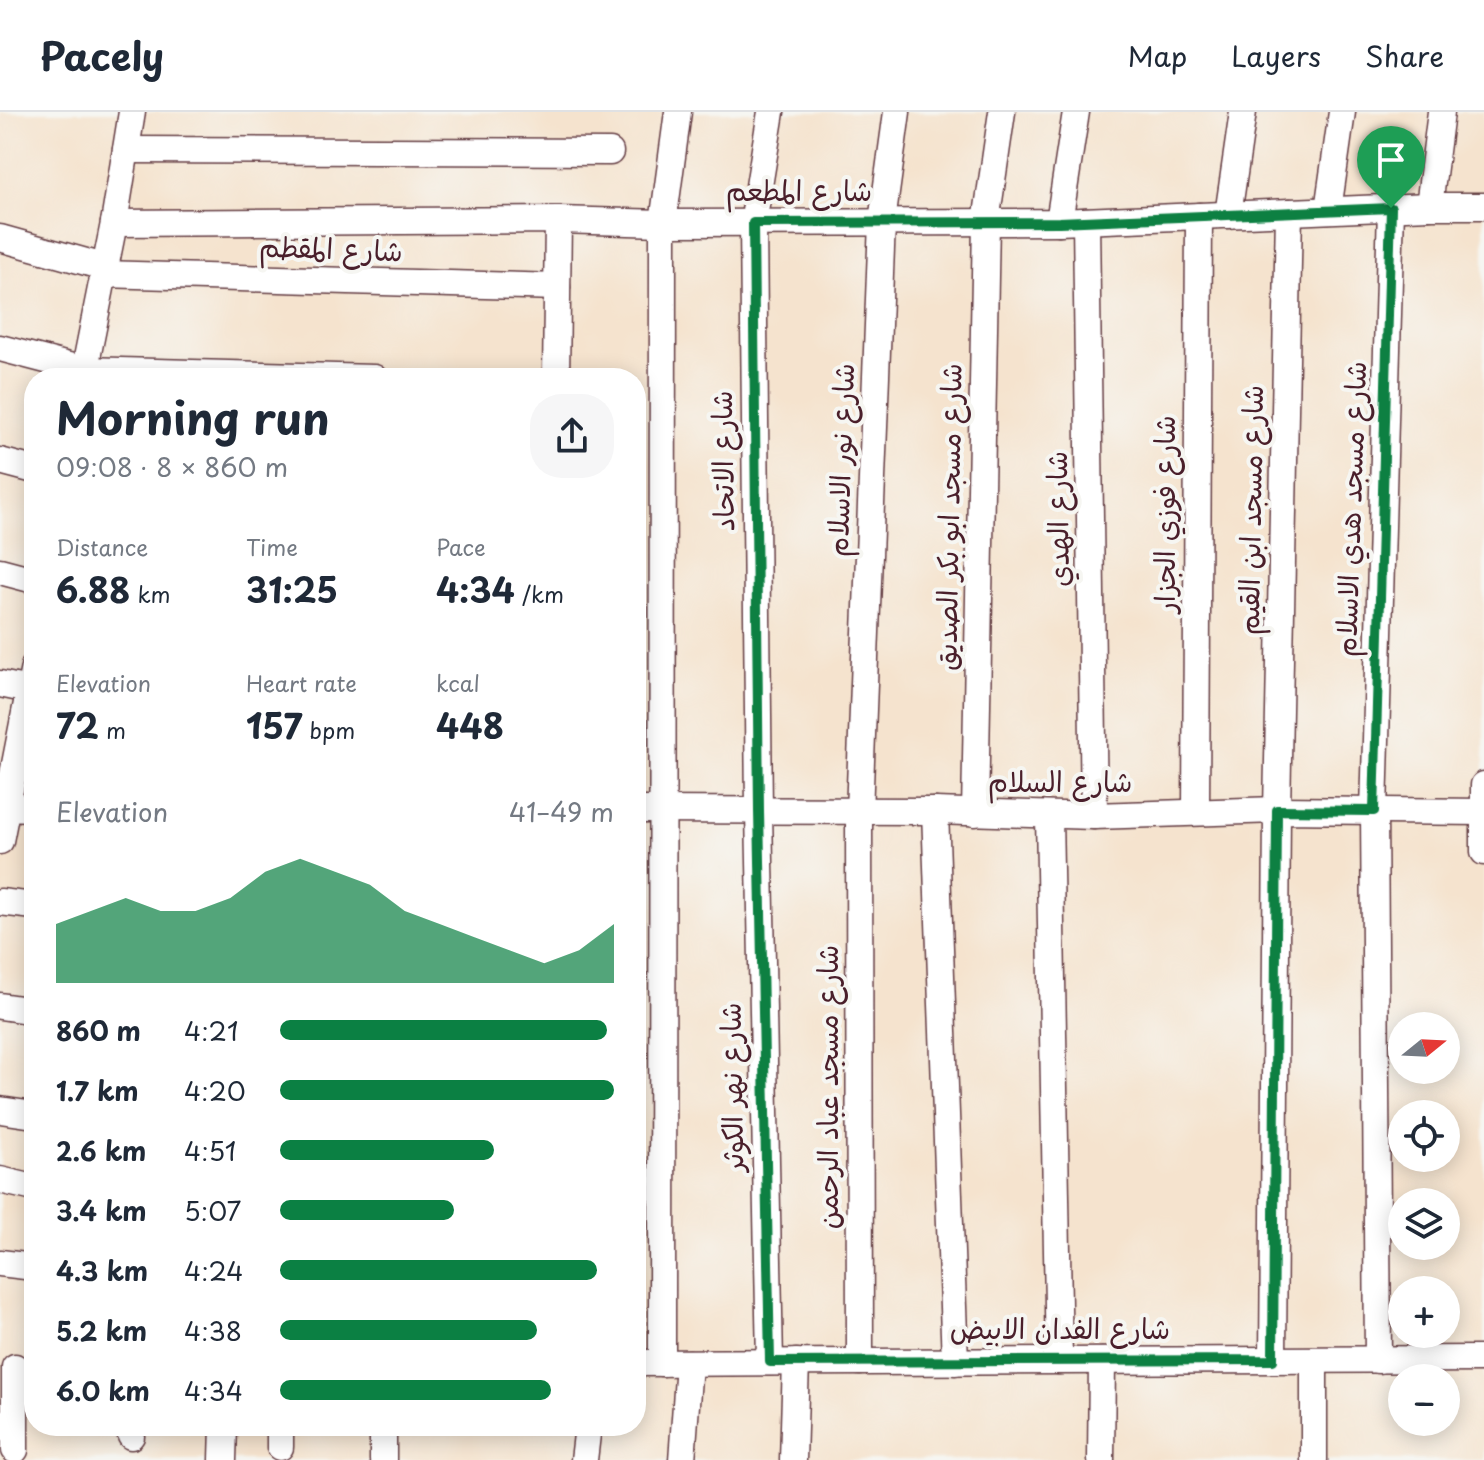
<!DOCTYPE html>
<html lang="en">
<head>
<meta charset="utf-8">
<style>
	body { margin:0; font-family:"Playpen Sans","Playpen Sans Arabic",sans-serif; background:#f6f6f7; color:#1f2937; height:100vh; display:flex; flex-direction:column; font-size:30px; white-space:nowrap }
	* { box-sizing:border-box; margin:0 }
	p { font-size:26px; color:#747a83 }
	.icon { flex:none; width:44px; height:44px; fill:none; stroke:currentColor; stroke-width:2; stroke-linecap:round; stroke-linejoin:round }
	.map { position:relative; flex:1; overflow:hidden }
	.drawer { position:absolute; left:24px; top:256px; width:622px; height:1068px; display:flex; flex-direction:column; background:#fff; border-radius:32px; box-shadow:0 4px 20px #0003 }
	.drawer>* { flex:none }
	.needle { width:52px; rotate:72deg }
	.buttons { position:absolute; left:1388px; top:900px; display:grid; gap:16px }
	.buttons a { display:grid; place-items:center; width:72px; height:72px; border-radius:50%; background:#fff; box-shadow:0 4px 20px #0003; font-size:40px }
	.pin { position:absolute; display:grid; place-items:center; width:68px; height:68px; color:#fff; margin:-82px -34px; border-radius:50% 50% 50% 0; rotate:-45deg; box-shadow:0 0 8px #0007 }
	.pin .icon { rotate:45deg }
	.round { display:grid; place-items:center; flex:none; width:84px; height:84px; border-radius:32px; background:#f6f6f7 }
	.head { display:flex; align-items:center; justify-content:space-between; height:136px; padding:0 32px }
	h1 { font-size:44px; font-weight:700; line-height:60px }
	.stats { display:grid; grid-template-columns:repeat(3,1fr); gap:12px; height:136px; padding:8px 32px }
	.stats div { display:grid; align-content:center }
	.stats b { font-size:34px; font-weight:700 }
	.stats small { font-size:22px; font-weight:400 }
	.stats p { font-size:22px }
	.chart { height:224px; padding:16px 32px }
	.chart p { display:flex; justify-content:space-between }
	.chart svg { width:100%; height:144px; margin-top:8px; fill:#0b8043; opacity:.7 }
	ul { padding:0 32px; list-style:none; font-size:26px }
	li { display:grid; grid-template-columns:128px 96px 1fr; align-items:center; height:60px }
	li i { height:20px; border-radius:10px; background:#0b8043 }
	header { display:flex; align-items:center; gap:48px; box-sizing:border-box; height:112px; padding:0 40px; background:#fff; border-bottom:2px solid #e0e1e3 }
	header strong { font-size:38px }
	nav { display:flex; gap:44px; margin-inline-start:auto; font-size:28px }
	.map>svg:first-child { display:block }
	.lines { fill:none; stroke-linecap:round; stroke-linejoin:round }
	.minor-casing { stroke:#643c43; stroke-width:29 }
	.minor { stroke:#fff; stroke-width:26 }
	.route-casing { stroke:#fff; stroke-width:16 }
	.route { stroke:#0b8043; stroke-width:10 }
	.labels { text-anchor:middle; stroke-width:8; stroke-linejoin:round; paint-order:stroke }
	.street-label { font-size:28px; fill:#4a1f2b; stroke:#f6f6f2 }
</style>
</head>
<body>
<header>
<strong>Pacely</strong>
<nav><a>Map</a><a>Layers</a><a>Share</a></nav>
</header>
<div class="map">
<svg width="1484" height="1348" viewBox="0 0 1484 1348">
	<rect width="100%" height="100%" fill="#f6f6f2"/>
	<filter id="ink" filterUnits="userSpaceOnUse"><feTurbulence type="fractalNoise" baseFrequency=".0125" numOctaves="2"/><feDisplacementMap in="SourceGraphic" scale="16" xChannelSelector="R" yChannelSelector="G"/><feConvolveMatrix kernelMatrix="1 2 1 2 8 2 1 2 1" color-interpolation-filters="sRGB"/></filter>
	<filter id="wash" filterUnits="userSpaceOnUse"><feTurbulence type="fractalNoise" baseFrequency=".006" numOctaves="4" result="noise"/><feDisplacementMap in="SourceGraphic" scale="32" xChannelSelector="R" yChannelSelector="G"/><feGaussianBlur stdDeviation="1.8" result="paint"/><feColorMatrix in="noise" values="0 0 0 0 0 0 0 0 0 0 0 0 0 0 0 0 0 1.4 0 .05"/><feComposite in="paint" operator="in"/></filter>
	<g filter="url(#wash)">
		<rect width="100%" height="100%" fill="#f5e3ce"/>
	</g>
	<g filter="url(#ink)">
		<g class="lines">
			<defs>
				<g id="minor">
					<path d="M 126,38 L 610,40"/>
					<path d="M 1429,94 L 1441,0"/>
					<path d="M 1328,98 L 1342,0"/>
					<path d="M 1228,103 L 1243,0"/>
					<path d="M 1086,109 L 1094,704"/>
					<path d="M 1059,110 L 1076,0"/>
					<path d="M 114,111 L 558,108 L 663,111 L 1059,110 L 1429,94 L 1484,94"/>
					<path d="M 0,126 L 104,155"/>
					<path d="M 102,162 L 557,175"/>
					<path d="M 0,236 L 84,258 L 374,266"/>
					<path d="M 83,266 L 114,111 L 132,0"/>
					<path d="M 556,266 L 558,108"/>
					<path d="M 0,349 L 34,358"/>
					<path d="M 0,459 L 34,468"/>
					<path d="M 0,572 L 34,579"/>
					<path d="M 1484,673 L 1484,740"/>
					<path d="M 0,695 L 34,696"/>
					<path d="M 636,698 L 935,699 L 1094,704 L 1277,698 L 1484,700"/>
					<path d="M 935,699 L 955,1250"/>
					<path d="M 1196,700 L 1199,104"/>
					<path d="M 975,701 L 986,110 L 1002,0"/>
					<path d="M 1049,703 L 1059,1249"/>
					<path d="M 0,729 L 34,555"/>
					<path d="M 0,790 L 34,794"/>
					<path d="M 0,894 L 34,899"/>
					<path d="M 0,998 L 34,1003"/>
					<path d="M 0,1068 L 34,1076"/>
					<path d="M 0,1151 L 34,1155"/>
					<path d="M 1273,1248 L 1277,698 L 1289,100"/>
					<path d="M 1378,1248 L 1374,699 L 1391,96"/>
					<path d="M 770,1250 L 759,699 L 753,111 L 771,0"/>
					<path d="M 860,1250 L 859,700 L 882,110 L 897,0"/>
					<path d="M 636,1251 L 1484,1247"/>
					<path d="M 662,1251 L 663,111 L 678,0"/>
					<path d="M 131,1314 L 131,1324"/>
					<path d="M 280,1314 L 280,1335"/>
					<path d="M 383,1314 L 383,1348"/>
					<path d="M 15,1338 L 15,1255"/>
					<path d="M 223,1348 L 224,1314"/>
					<path d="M 584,1348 L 588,1314"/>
					<path d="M 682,1348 L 689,1251"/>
					<path d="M 793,1348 L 796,1250"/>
					<path d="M 1101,1348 L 1102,1249"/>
					<path d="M 1314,1348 L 1314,1248"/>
				</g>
			</defs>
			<use href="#minor" class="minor-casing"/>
			<use href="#minor" class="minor"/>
		</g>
	</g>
	<g class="lines" filter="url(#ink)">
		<defs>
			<path id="route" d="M 1391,96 L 1374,699 L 1277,698 L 1273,1248 L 770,1250 L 759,699 L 753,111 L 1059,110 Z"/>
		</defs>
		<use href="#route" class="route-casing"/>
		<use href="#route" class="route"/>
	</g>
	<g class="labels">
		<g class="street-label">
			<text x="799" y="89">شارع المطعم</text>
			<text transform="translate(331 137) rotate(2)" y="10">شارع المقطم</text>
			<text transform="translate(841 348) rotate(-88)" y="10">شارع نور الاسلام</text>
			<text transform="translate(723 349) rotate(-91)" y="10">شارع الاتحاد</text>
			<text transform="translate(1351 397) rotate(-88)" y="10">شارع مسجد هدي الاسلام</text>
			<text transform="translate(1251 398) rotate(-89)" y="10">شارع مسجد ابن القيم</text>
			<text transform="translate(1165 402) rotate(-90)" y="10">شارع فوزي الجزار</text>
			<text transform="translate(949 405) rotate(-89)" y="10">شارع مسجد ابو بكر الصديق</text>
			<text transform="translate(1058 407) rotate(-91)" y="10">شارع الهدي</text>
			<text x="1060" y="680">شارع السلام</text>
			<text transform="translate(732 975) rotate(-91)" y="10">شارع نهر الكوثر</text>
			<text transform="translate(828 975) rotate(-90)" y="10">شارع مسجد عباد الرحمن</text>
			<text x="1060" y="1227">شارع الفدان الابيض</text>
		</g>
	</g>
</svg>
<div class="buttons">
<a><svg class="needle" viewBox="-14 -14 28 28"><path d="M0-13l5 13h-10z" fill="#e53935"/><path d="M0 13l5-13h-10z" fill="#747a83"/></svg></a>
<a><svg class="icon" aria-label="locate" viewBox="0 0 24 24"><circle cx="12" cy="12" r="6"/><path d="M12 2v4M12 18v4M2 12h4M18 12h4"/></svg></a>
<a><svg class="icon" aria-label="layers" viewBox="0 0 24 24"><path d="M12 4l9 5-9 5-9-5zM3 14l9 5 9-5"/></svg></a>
<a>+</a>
<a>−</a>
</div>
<div class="pin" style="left:1391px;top:96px;background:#1e9e55"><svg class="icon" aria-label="arrive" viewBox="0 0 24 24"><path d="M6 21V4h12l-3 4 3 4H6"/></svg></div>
<section class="drawer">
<div class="head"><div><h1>Morning run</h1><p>09:08 · 8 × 860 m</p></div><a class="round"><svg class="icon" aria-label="share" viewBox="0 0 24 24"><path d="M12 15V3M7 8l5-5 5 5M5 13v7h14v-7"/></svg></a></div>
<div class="stats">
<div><p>Distance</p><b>6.88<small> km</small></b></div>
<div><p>Time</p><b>31:25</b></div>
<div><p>Pace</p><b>4:34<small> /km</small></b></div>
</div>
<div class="stats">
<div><p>Elevation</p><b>72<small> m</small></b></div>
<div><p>Heart rate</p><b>157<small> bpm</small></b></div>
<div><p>kcal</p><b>448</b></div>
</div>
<div class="chart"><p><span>Elevation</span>41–49 m</p>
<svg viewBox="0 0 160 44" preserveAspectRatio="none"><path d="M0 44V26L10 22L20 18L30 22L40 22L50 18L60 10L70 6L80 10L90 14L100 22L110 26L120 30L130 34L140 38L150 34L160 26V44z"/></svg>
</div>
<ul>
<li><b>860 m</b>4:21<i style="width:98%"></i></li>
<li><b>1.7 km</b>4:20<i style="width:100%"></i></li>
<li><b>2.6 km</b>4:51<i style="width:64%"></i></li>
<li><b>3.4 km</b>5:07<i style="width:52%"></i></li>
<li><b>4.3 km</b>4:24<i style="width:95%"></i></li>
<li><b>5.2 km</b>4:38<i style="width:77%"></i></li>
<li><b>6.0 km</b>4:34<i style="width:81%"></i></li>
</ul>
</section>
</div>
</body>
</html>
